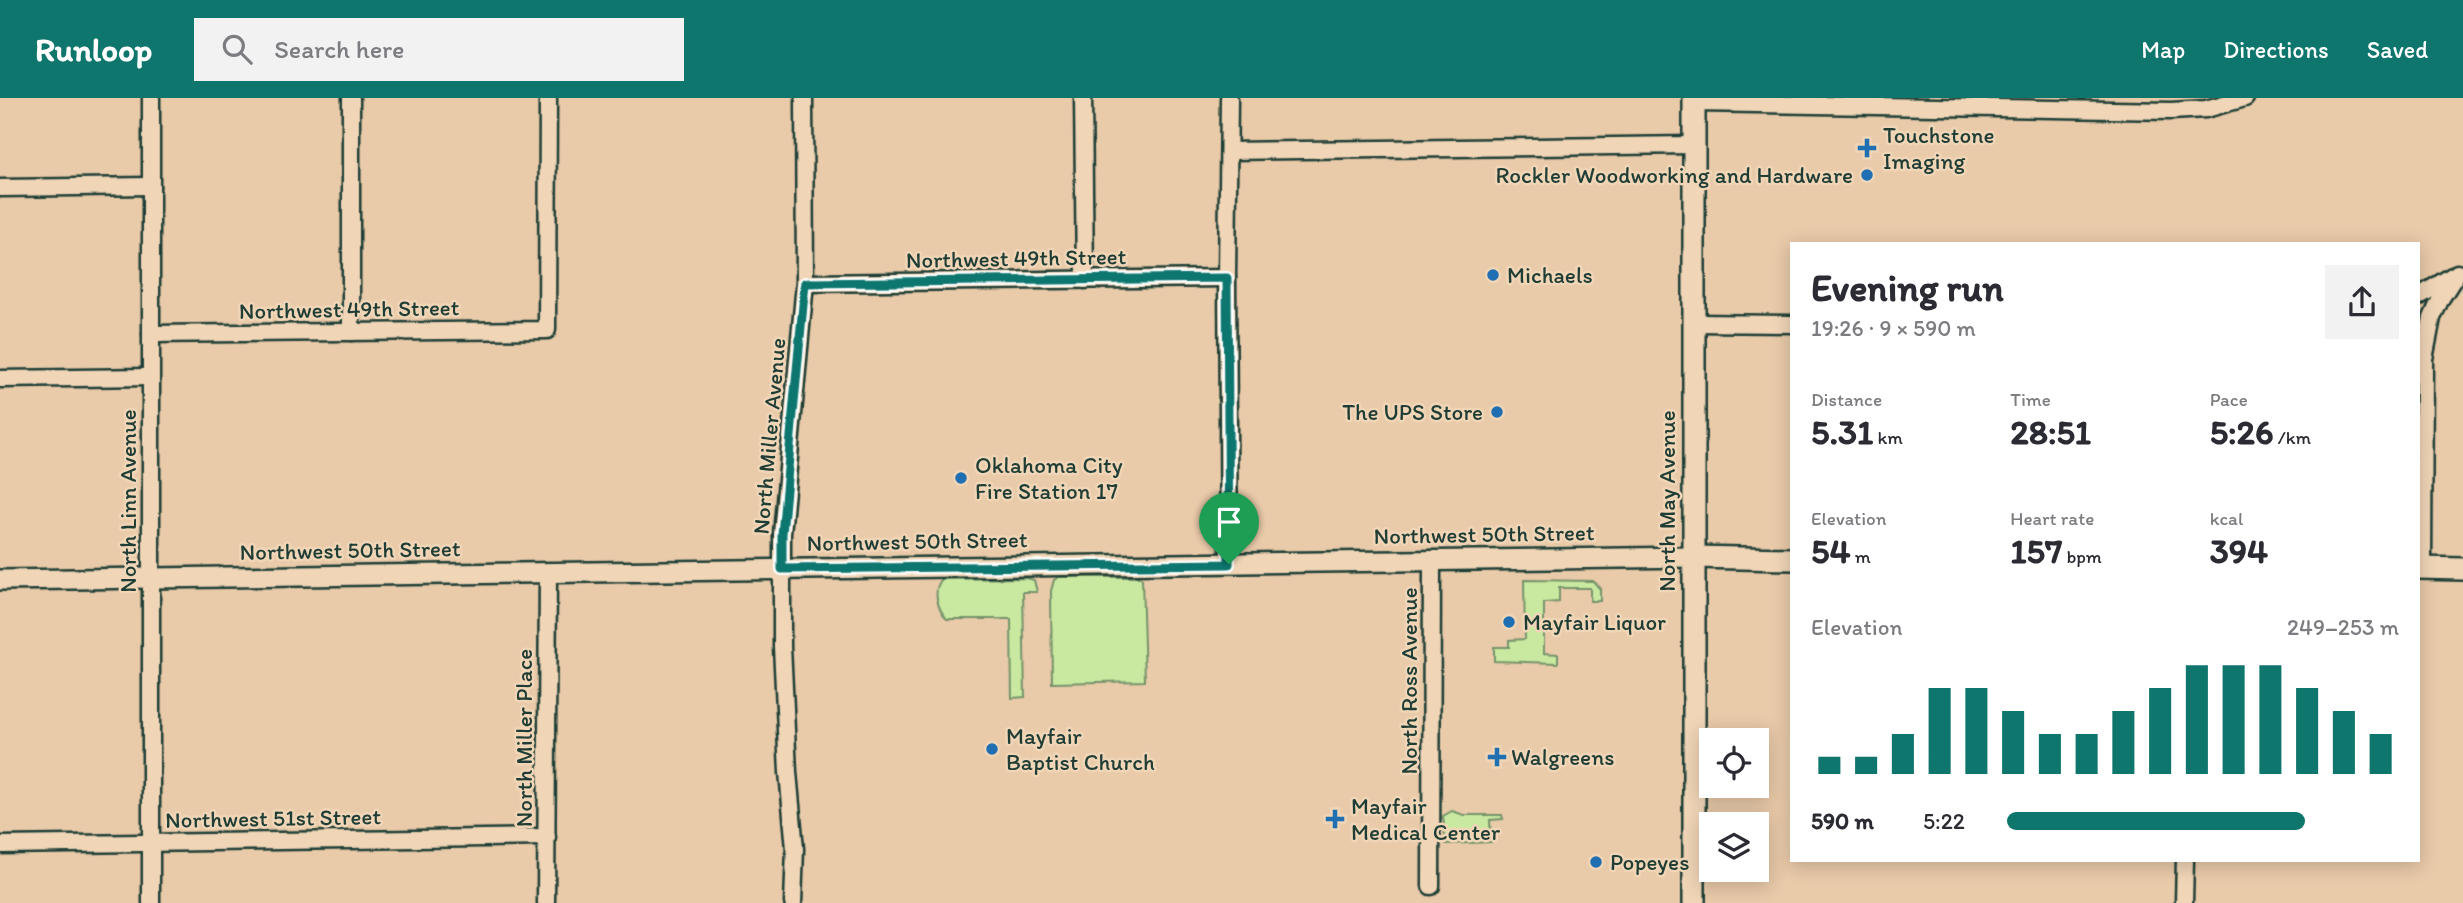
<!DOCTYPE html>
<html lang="en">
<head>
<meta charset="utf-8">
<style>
	body { margin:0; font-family:Itim,sans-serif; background:#f2f2f3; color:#2b2b33; height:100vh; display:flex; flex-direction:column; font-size:26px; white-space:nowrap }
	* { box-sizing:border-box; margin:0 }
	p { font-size:23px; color:#7c7c81 }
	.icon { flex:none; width:38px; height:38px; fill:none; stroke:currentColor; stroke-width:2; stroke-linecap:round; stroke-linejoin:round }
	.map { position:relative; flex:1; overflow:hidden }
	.sheet { position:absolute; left:1790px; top:144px; width:630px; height:620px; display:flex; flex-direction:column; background:#fff; border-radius:0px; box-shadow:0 4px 18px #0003 }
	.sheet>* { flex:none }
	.controls { position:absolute; left:1699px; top:630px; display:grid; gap:14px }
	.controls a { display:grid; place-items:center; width:70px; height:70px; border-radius:0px; background:#fff; box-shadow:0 4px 18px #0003; font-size:35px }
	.pin { position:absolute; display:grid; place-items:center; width:60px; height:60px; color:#fff; margin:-72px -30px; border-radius:50% 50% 50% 0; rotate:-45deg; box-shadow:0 0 7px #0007 }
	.pin .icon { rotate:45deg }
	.round { display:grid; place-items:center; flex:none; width:74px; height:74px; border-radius:0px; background:#f2f2f3 }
	.overview { display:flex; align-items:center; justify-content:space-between; height:119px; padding:0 21px }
	h1 { font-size:38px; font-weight:700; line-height:52px }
	.metrics { display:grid; grid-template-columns:repeat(3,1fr); gap:10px; height:119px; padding:7px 21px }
	.metrics div { display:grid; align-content:center }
	.metrics b { font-size:35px; font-weight:700 }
	.metrics small { font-size:19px; font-weight:400 }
	.metrics p { font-size:19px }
	.chart { height:196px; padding:14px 21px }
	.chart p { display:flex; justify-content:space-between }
	.chart svg { width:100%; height:126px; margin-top:7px; stroke:#0f766e; stroke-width:6 }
	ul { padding:0 21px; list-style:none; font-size:23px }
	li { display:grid; grid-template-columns:112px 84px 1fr; align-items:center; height:52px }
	li i { height:18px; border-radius:9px; background:#0f766e }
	header { display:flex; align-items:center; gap:42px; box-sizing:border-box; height:98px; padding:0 35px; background:#0f766e; color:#fff }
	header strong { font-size:33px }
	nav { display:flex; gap:38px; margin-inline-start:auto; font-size:24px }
	.search { width:490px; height:63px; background:#f2f2f3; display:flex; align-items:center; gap:18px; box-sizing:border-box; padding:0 24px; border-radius:0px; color:#7c7c81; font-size:26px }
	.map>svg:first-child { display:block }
	.green { fill:#cae9a0; stroke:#74936a; stroke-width:2 }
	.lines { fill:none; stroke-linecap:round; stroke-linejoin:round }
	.minor-casing { stroke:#1f3d34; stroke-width:21 }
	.tertiary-casing { stroke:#1f3d34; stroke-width:24 }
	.secondary-casing { stroke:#1f3d34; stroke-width:26 }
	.minor { stroke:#f0d5b7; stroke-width:16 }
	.tertiary { stroke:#f0d5b7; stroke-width:19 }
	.secondary { stroke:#f0d5b7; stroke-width:21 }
	.route-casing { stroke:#fff; stroke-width:14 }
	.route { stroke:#0f766e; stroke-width:9 }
	.poi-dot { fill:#1f6fb2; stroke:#f0d5b7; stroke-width:2.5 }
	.labels { text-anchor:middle; stroke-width:5; stroke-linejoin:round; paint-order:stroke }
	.poi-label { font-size:23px; fill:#1f3d34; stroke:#f0d5b7; text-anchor:start }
	.street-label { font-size:23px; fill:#1f3d34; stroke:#f0d5b7 }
</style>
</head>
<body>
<header>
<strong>Runloop</strong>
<div class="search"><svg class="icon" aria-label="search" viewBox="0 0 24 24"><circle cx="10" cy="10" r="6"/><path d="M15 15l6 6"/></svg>Search here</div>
<nav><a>Map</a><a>Directions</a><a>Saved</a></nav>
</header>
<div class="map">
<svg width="2463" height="805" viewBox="0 0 2463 805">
	<rect width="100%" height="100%" fill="#e9caa9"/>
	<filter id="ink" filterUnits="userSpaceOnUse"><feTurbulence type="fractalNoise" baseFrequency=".0143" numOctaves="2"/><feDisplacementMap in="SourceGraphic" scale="14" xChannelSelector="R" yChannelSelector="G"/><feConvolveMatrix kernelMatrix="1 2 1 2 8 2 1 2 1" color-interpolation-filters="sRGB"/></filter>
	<g filter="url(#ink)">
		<g class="green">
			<path d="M 1059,479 L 1138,479 L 1142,481 L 1145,583 L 1052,585 L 1051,493 L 1054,482 Z"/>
			<path d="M 1026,480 L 1034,482 L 1037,494 L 1023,494 L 1025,599 L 1012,600 L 1011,521 L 947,521 C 938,511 932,494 941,482 L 945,481 Z"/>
			<path d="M 1524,482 L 1593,483 L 1600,491 L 1600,503 L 1590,503 L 1590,490 L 1559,490 L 1559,504 L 1544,505 L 1544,555 L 1558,556 L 1558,565 L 1494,563 L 1494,549 L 1509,549 L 1509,542 L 1525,541 Z"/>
			<path d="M 1452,713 L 1464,717 L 1502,717 L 1503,721 L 1490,722 L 1491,744 L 1446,746 L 1443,718 Z"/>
		</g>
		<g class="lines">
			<defs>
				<g id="minor">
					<path d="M 351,0 L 351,234"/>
					<path d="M 1083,0 L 1085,182"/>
					<path d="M 1229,0 L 1227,180 L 1229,466"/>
					<path d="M 1694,5 L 2171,13 L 2206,11 L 2245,0"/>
					<path d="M 1230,53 L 1693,47"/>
					<path d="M 0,90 L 151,88"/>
					<path d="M 805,185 L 1227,180"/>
					<path d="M 2418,199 L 2452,178"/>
					<path d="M 1693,225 L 1792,226"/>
					<path d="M 151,236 L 547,232 L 548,0"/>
					<path d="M 0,281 L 150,279"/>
					<path d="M 2423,470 L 2424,261 L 2432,220 L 2441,200 L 2457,175"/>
					<path d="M 0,747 L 547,739"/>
					<path d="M 1431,788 L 1432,461"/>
					<path d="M 151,805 L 151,0"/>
					<path d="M 546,805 L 548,475"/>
					<path d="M 793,805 L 795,751 L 788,674 L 782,548 L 782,436 L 805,185 L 804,0"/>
					<path d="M 2184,805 L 2185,761"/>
				</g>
				<path id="tertiary" d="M 0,482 L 1693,459"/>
				<g id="secondary">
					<path d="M 1694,0 L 1694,805"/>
					<path d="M 1693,459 L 1792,461"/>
					<path d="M 2418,470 L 2463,471"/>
				</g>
			</defs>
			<use href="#minor" class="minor-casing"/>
			<use href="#tertiary" class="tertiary-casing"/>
			<use href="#secondary" class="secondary-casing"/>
			<use href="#minor" class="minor"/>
			<use href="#tertiary" class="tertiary"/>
			<use href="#secondary" class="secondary"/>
		</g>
	</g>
	<g class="lines" filter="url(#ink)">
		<defs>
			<path id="route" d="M 1227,180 L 1229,466 L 782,471 L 782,436 L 805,185 Z"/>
		</defs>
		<use href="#route" class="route-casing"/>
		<use href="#route" class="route"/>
	</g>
	<g class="poi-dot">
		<path d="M1863.5 39.5h7v7h7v7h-7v7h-7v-7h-7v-7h7z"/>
		<circle cx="1867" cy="77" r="7"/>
		<circle cx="1493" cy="177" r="7"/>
		<circle cx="1497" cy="314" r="7"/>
		<circle cx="961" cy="380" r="7"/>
		<circle cx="1509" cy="524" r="7"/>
		<circle cx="992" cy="651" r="7"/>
		<path d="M1493.5 648.5h7v7h7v7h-7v7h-7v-7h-7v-7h7z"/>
		<path d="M1331.5 710.5h7v7h7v7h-7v7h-7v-7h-7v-7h7z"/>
		<circle cx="1596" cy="764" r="7"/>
	</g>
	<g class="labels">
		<g class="poi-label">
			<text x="1883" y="45">Touchstone<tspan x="1883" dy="26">Imaging</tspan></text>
			<text x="1853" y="85" text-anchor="end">Rockler Woodworking and Hardware</text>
			<text x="1507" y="185">Michaels</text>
			<text x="1483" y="322" text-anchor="end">The UPS Store</text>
			<text x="975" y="375">Oklahoma City<tspan x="975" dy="26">Fire Station 17</tspan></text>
			<text x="1523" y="532">Mayfair Liquor</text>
			<text x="1006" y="646">Mayfair<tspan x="1006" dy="26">Baptist Church</tspan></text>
			<text x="1511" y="667">Walgreens</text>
			<text x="1351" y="716">Mayfair<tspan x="1351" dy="26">Medical Center</tspan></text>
			<text x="1610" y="772">Popeyes</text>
		</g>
		<g class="street-label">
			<text transform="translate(1016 160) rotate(-1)" y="8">Northwest 49th Street</text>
			<text transform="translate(349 211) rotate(-1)" y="8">Northwest 49th Street</text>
			<text transform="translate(769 338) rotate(-85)" y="8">North Miller Avenue</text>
			<text transform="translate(128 403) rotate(-90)" y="8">North Linn Avenue</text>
			<text transform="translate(1667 403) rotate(-90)" y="8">North May Avenue</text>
			<text transform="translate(1484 436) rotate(-1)" y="8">Northwest 50th Street</text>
			<text transform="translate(917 443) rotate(-1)" y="8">Northwest 50th Street</text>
			<text transform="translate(350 452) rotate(-1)" y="8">Northwest 50th Street</text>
			<text transform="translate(1409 583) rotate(-90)" y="8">North Ross Avenue</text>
			<text transform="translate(524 640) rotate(-90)" y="8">North Miller Place</text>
			<text transform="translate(273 720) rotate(-1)" y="8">Northwest 51st Street</text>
		</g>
	</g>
</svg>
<div class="controls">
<a><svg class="icon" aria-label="locate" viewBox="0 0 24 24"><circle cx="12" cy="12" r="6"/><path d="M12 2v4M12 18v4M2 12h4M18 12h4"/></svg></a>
<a><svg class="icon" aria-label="layers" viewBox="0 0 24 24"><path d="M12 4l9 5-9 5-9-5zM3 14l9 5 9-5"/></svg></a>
</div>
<div class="pin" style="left:1229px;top:466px;background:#1e9e55"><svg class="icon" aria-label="arrive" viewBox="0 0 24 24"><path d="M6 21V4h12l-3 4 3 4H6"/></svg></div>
<section class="sheet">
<div class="overview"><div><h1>Evening run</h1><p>19:26 · 9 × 590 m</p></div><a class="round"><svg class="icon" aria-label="share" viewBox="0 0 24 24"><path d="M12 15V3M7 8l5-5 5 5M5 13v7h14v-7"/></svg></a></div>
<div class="metrics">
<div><p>Distance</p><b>5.31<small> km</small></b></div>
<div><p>Time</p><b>28:51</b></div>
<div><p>Pace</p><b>5:26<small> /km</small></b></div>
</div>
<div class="metrics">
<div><p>Elevation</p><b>54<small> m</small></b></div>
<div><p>Heart rate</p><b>157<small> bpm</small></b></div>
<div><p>kcal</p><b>394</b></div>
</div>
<div class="chart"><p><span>Elevation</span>249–253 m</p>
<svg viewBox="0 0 160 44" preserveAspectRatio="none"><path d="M5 44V38M15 44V38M25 44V30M35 44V14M45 44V14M55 44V22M65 44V30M75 44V30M85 44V22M95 44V14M105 44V6M115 44V6M125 44V6M135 44V14M145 44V22M155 44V30"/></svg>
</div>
<ul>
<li><b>590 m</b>5:22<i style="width:76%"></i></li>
</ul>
</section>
</div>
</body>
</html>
